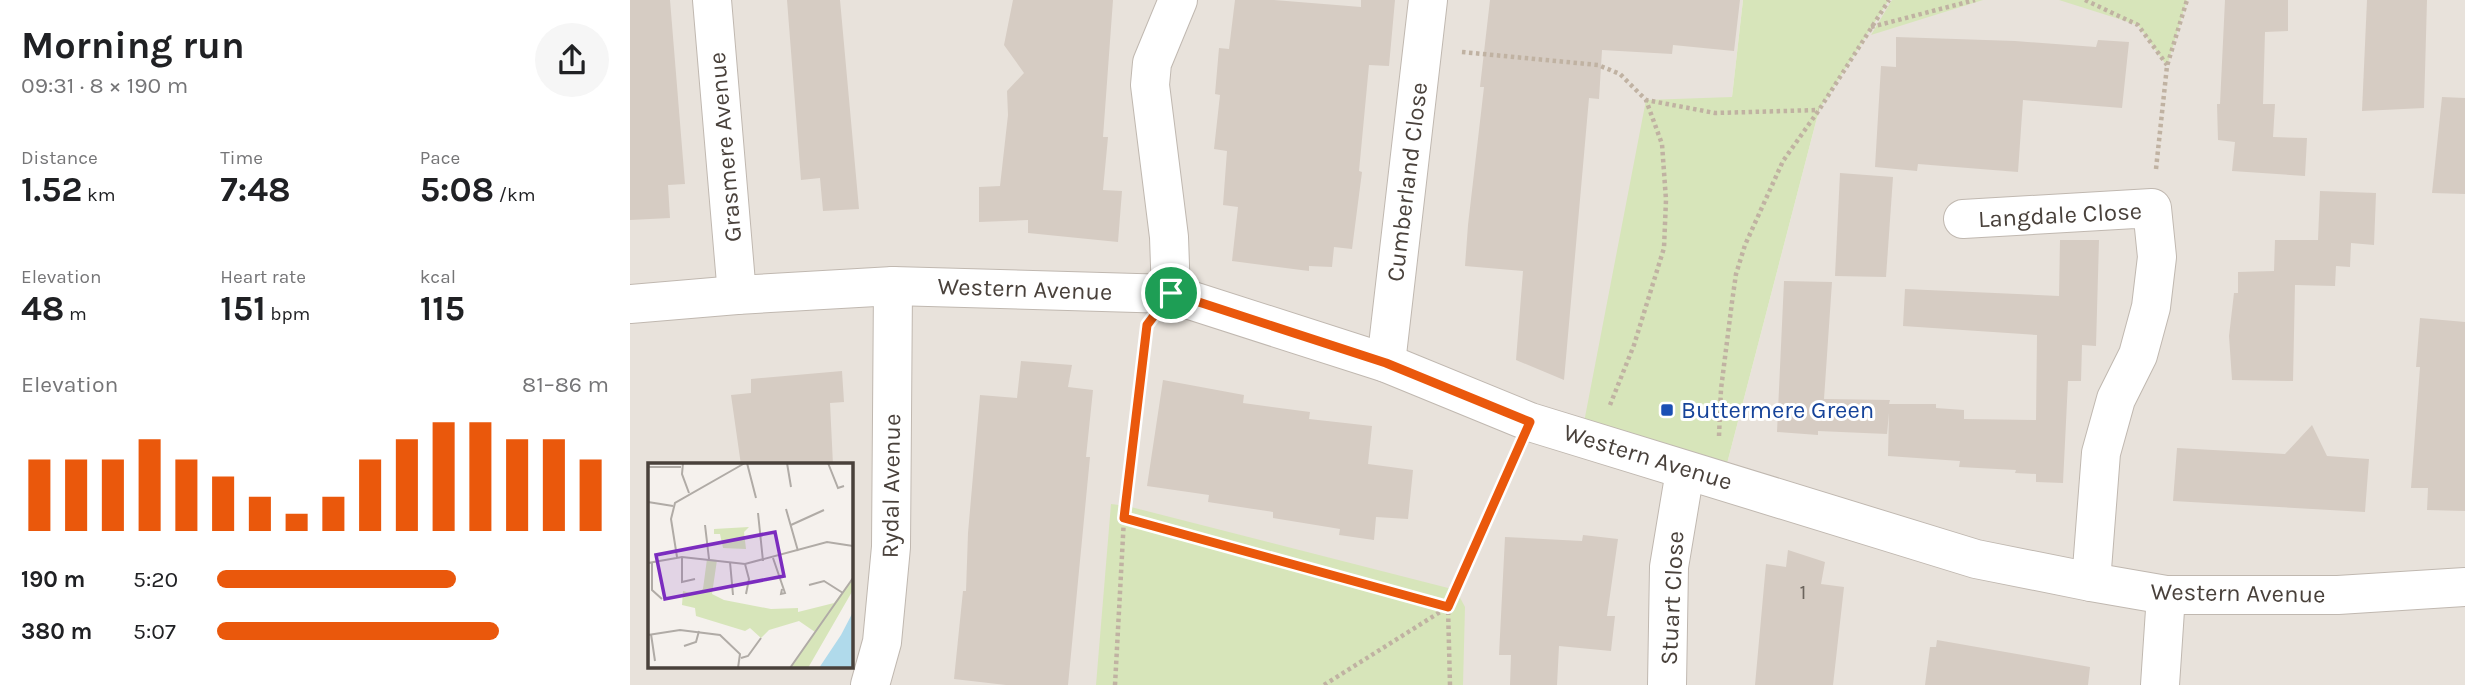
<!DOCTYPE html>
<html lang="en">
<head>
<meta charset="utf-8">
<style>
	body { margin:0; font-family:Karla,sans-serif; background:#f6f6f6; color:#202124; height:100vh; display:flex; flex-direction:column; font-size:26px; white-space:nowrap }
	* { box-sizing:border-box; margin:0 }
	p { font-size:23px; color:#757577 }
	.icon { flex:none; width:38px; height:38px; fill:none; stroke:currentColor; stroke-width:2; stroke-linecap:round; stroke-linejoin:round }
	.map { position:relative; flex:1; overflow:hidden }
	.panel { display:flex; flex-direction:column; background:#fff; width:630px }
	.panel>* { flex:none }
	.pin { position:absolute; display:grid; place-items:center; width:60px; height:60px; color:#fff; margin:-30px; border:4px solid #fff; border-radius:50%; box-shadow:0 2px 7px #0007 }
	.round { display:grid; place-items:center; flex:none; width:74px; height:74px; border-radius:37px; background:#f6f6f6 }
	.summary { display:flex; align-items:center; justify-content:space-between; height:119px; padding:0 21px }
	h1 { font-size:38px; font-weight:700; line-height:52px }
	.metrics { display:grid; grid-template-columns:repeat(3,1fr); gap:10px; height:119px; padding:7px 21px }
	.metrics div { display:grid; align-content:center }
	.metrics b { font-size:35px; font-weight:700 }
	.metrics small { font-size:19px; font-weight:400 }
	.metrics p { font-size:19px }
	.chart { height:196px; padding:14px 21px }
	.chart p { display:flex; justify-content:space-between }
	.chart svg { width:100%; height:126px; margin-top:7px; stroke:#ea580c; stroke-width:6 }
	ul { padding:0 21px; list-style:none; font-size:23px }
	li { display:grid; grid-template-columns:112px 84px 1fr; align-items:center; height:52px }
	li i { height:18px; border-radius:9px; background:#ea580c }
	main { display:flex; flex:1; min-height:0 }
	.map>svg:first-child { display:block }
	.residential { fill:#e8e2db; fill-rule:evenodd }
	.green { fill:#d7e5ba }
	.building { fill:#d6ccc3 }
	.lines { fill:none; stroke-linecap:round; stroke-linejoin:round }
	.minor-casing { stroke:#c0b8b0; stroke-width:40 }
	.path { stroke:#c0b2a2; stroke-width:4.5; stroke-dasharray:3.5 3.5; stroke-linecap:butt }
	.minor { stroke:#fff; stroke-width:38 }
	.route-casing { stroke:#fff; stroke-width:14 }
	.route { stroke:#ea580c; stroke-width:9 }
	.transit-dot { fill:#1a4fb4; stroke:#fff; stroke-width:2.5 }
	.labels { text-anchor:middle; stroke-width:6; stroke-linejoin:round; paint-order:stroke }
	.number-label { font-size:21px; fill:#6c645d }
	.street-label { font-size:24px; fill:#49413b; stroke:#fff }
	.transit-label { font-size:24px; fill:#164399; stroke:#fff; text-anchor:start }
	.inset-road { fill:none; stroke:#b0aba6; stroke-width:2 }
	.view { fill:#7b2cbf; fill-opacity:0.15; stroke:#7b2cbf; stroke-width:3.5 }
	.inset-edge { fill:none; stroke:#49413b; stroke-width:3.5 }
</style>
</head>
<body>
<main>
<section class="panel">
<div class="summary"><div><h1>Morning run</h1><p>09:31 · 8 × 190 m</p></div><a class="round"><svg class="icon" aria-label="share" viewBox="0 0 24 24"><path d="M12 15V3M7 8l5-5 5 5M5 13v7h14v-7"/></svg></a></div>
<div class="metrics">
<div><p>Distance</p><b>1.52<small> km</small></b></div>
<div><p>Time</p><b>7:48</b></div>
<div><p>Pace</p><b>5:08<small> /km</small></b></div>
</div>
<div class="metrics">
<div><p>Elevation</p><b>48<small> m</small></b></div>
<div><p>Heart rate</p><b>151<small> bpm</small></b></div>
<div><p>kcal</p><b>115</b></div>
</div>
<div class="chart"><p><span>Elevation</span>81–86 m</p>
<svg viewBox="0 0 160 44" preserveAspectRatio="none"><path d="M5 44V19M15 44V19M25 44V19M35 44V12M45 44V19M55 44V25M65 44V32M75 44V38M85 44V32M95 44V19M105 44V12M115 44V6M125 44V6M135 44V12M145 44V12M155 44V19"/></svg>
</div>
<ul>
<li><b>190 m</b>5:20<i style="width:61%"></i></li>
<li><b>380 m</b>5:07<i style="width:72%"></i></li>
</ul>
</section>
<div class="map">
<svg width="1835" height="685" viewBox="0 0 1835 685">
	<rect width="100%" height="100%" fill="#f5f1ed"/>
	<path class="residential" d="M 0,0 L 1113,0 L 1102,97 L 1093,479 L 1189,110 L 1259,0 L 1455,0 L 1508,25 L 1537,65 L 1557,0 L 1835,0 L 1835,685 L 0,685 ZM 19,464 L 220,464 L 220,666 L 19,666 Z"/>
	<g class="green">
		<path d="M 1113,0 L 1259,0 L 1189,110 L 1093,479 L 951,438 L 1016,100 L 1102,97 Z"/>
		<path d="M 1262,0 L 1353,0 L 1241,35 Z"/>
		<path d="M 1429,0 L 1557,0 L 1537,66 L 1508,25 Z"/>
		<path d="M 481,504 L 497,506 L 826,590 L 835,607 L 833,685 L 466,685 Z"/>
	</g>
	<g class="building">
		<path d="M 0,0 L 40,0 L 55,184 L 38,185 L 40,218 L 0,220 Z"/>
		<path d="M 157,0 L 210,0 L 229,209 L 193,211 L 190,178 L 171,180 Z"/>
		<path d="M 383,0 L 483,0 L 473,137 L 478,137 L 473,190 L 492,191 L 488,242 L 398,233 L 398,220 L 349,222 L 349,187 L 370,186 L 378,115 L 377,91 L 394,73 L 374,45 Z"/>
		<path d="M 605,0 L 644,0 L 731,7 L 731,0 L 765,0 L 759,66 L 739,65 L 729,171 L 732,172 L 722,249 L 704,247 L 702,267 L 679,266 L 679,271 L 602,261 L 608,207 L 593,205 L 597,151 L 584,149 L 590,95 L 585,94 L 589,48 L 599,49 Z"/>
		<path d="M 860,0 L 1110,0 L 1104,51 L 1043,45 L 1042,54 L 972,50 L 969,99 L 959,98 L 934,380 L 886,360 L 893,271 L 835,266 L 838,225 L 854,87 L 850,87 Z"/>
		<path d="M 1595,0 L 1658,0 L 1658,31 L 1635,32 L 1633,104 L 1645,104 L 1643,137 L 1677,138 L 1675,176 L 1602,171 L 1605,142 L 1588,140 L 1587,104 L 1590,104 Z"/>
		<path d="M 1737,0 L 1797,0 L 1794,108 L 1732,111 Z"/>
		<path d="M 1266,37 L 1385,41 L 1466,47 L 1468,40 L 1499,42 L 1492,108 L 1393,100 L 1388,172 L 1288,164 L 1287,171 L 1245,167 L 1251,66 L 1266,67 Z"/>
		<path d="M 1812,97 L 1835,98 L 1835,194 L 1802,193 Z"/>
		<path d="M 1210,173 L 1263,177 L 1256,277 L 1205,276 Z"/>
		<path d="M 1690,191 L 1746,193 L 1744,245 L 1721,243 L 1720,267 L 1706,266 L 1705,286 L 1665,285 L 1663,381 L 1602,380 L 1599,336 L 1604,293 L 1608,293 L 1608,272 L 1644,271 L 1645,240 L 1688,240 Z"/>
		<path d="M 1430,240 L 1469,240 L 1466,346 L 1452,345 L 1451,381 L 1438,381 L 1433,483 L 1406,482 L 1406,474 L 1385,473 L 1386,470 L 1329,467 L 1330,461 L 1258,456 L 1259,413 L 1257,434 L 1188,431 L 1188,435 L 1147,432 L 1154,281 L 1202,282 L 1194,399 L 1260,400 L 1259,404 L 1306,404 L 1306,408 L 1334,410 L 1334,419 L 1406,420 L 1407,335 L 1273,326 L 1275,289 L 1429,296 Z"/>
		<path d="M 1790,318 L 1835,322 L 1835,511 L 1797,510 L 1798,488 L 1781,488 L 1790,367 L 1786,367 Z"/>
		<path d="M 391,361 L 442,365 L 438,387 L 463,390 L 456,457 L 460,457 L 438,685 L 376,685 L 324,679 L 333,591 L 336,591 L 338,533 L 350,395 L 387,398 Z"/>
		<path d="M 212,371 L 214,402 L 200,403 L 203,465 L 111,465 L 101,395 L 121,393 L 121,379 Z"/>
		<path d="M 533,380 L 614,395 L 613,403 L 680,412 L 679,419 L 742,426 L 738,464 L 783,470 L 778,519 L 746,517 L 744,540 L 709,535 L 710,529 L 643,518 L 643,512 L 578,502 L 579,495 L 517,486 Z"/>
		<path d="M 1682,425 L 1697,456 L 1739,459 L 1735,512 L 1543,501 L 1547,448 L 1655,454 Z"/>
		<path d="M 953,535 L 988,539 L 977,616 L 985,616 L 981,651 L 929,646 L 927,685 L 880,685 L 881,655 L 869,655 L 875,537 L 952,541 Z"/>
		<path d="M 1158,550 L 1195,562 L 1191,584 L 1214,587 L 1203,685 L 1125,685 L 1136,564 L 1156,567 Z"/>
		<path d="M 1307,640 L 1460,667 L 1458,685 L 1295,685 L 1300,647 L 1306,647 Z"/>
	</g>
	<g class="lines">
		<defs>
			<g id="minor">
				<path d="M 82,0 L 107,295"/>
				<path d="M 1333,219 L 1522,208 L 1527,257 L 1521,307 L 1508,355 L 1486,399 L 1471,453 L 1461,582"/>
				<path d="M 541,294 L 539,237 L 520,85 L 522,63 L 548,0"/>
				<path d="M 0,304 L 107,295 L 263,286 L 541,294 L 756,363 L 900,422 L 1346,559 L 1461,582 L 1536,595 L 1708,595 L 1835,587"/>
				<path d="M 756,363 L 798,0"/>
				<path d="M 240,685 L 252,642 L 261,547 L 263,286"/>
				<path d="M 1037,685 L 1039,567 L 1055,471"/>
				<path d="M 1530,685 L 1536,595"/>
			</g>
		</defs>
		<use href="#minor" class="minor-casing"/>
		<g class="path">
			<path d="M 1455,0 L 1508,25 L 1537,65"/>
			<path d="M 1241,27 L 1345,0"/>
			<path d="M 832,52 L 968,65 L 990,74 L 1016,100 L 1085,113 L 1189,110"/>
			<path d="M 1526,169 L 1537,66 L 1557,0"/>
			<path d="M 980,405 L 1004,345 L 1034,248 L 1036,200 L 1032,144 L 1016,100"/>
			<path d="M 1089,436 L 1091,389 L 1102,302 L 1106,274 L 1115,245 L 1153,161 L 1189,110 L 1259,0"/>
			<path d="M 494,518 L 818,607"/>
			<path d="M 485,685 L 494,518 L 516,334"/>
			<path d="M 694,685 L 818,607"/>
			<path d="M 820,685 L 818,607 L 884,458"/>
		</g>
		<use href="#minor" class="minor"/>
	</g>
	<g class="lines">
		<defs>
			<path id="route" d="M 541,293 L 756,363 L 900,422 L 818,607 L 494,518 L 517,325 Z"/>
		</defs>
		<use href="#route" class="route-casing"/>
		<use href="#route" class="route"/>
	</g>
	<rect class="transit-dot" x="1030" y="403" width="14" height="14" rx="3.5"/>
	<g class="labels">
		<g class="number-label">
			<text x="1173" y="599">1</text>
		</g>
		<g class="street-label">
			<text transform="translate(95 147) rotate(-95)" y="8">Grasmere Avenue</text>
			<text transform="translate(777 182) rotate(-83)" y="8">Cumberland Close</text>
			<text transform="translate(1430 215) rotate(-3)" y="8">Langdale Close</text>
			<text transform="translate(395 289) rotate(2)" y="8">Western Avenue</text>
			<text transform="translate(1018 457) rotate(17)" y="8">Western Avenue</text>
			<text transform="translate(261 486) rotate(-89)" y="8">Rydal Avenue</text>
			<text transform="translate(1608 593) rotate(1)" y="8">Western Avenue</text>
			<text transform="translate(1042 598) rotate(-87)" y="8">Stuart Close</text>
		</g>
		<g class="transit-label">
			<text x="1051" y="418">Buttermere Green</text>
		</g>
	</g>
	<g transform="translate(18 463)">
		<rect width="205" height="205" fill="#f5f1ed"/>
		<path d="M 101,64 L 96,69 L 98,86 L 75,85 L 72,71 L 66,71 L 66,66 ZM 59,96 L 69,97 L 64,131 L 76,137 L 123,146 L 150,145 L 150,149 L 186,140 L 205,115 L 205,127 L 160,205 L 142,205 L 167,169 L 151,158 L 121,167 L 113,175 L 102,165 L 97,168 L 48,153 L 47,145 L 34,142 L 35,128 L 46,131 L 55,126 Z" fill="#d7e5ba"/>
		<path d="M 205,149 L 205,205 L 171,205 L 193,172 Z" fill="#b0daeb"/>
		<path class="inset-road" d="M 35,0 L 34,11 L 41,30M 99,0 L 108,35M 139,0 L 143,24M 180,0 L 190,25 L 196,23M 0,4 L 33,4M 0,39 L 25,43M 138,46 L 150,88M 110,50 L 115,98M 57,62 L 61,96M 143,62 L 176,47M 29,94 L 23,56 L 27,40 L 97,0M 34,94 L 34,119 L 47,116M 125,95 L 137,130 L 133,131 L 134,126M 4,99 L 4,127 L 14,136M 82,99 L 85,132M 0,100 L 34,94 L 97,101 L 179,79 L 205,83M 97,101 L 101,116 L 98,131M 161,122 L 176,118 L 195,130M 3,171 L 7,198M 0,172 L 32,167 L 72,172 L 92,191 L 90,205M 36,183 L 48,179 L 51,168M 93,195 L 100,193 L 113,175M 142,205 L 205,115"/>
		<path class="view" d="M 127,69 L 136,113 L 17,136 L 8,92 Z"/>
		<rect width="205" height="205" class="inset-edge"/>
	</g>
</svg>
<div class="pin" style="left:541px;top:293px;background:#1e9e55"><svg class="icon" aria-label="arrive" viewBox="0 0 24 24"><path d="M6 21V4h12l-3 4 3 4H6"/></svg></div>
</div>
</main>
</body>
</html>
